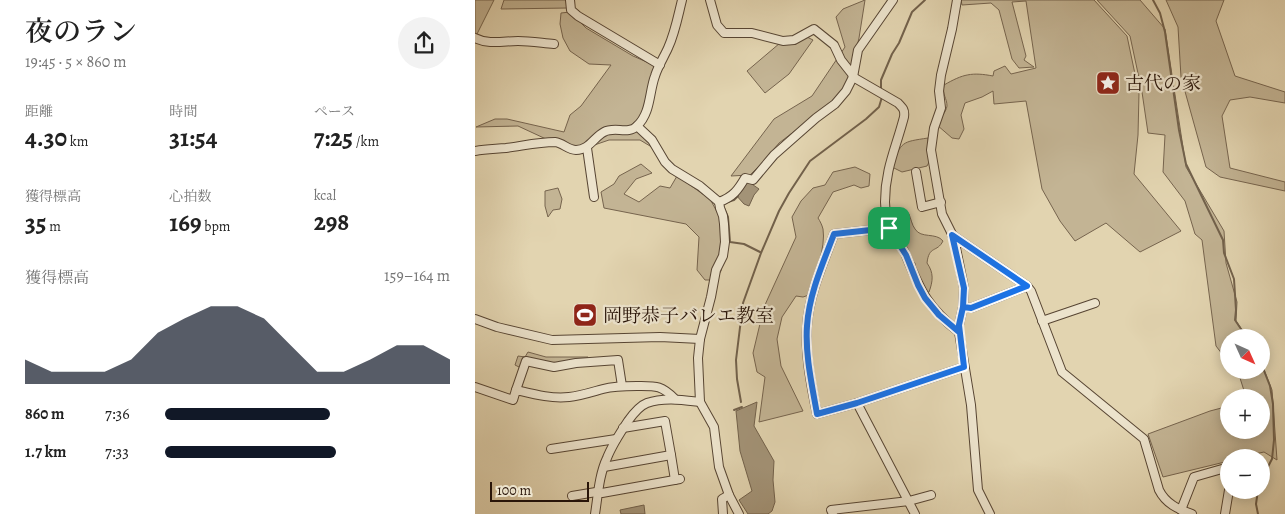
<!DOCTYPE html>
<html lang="ja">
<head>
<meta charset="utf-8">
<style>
	body { margin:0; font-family:Alegreya,"Noto Serif JP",serif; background:#f2f2f2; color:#222; height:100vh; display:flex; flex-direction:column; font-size:19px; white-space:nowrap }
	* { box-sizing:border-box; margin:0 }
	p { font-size:16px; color:#767676 }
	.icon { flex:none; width:28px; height:28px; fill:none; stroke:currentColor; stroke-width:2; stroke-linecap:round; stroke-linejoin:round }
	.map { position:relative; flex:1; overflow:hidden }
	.side { display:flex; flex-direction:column; background:#fff; width:475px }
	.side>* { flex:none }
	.needle { width:32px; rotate:135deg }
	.tools { position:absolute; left:745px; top:329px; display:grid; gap:10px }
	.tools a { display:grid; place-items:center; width:50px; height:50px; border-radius:50%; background:#fff; box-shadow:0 2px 12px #0003; font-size:25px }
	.scale { position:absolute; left:15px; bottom:12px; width:99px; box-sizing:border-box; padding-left:5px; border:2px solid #291509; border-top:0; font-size:14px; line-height:18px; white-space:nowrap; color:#291509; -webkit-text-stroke:4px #ece3cc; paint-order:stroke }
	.pin { position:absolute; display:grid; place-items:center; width:42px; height:42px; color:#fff; margin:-21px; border-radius:10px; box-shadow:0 2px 8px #0006 }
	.round { display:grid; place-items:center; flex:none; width:52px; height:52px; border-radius:26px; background:#f2f2f2 }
	.headline { display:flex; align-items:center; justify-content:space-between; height:85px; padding:0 25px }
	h1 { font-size:28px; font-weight:600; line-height:38px }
	.figures { display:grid; grid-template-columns:repeat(3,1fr); gap:8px; height:85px; padding:5px 25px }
	.figures div { display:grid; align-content:center }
	.figures b { font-size:25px; font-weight:600 }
	.figures small { font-size:14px; font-weight:400 }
	.figures p { font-size:14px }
	.chart { height:140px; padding:10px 25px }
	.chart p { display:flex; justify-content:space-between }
	.chart svg { width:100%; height:90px; margin-top:5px; fill:#111827; opacity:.7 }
	ul { padding:0 25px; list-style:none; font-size:16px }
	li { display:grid; grid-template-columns:80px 60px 1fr; align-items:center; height:38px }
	li i { height:12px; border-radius:6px; background:#111827 }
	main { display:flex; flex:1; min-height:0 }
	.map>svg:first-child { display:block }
	.green { fill:#c3b494; stroke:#76644e }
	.water { fill:#a39377; stroke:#72614b }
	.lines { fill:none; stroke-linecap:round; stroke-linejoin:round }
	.stream { stroke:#72614b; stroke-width:2 }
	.minor-casing { stroke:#574533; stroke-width:10 }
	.minor { stroke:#ece3cc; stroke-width:8 }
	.route-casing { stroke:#fff; stroke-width:10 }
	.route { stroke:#1a73e8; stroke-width:6 }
	.labels { text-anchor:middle; stroke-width:4.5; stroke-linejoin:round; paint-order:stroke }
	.poi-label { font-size:19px; fill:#291509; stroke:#ece3cc; text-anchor:start }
</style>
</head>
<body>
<main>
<section class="side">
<div class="headline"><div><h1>夜のラン</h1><p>19:45 · 5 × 860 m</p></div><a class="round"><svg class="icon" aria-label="share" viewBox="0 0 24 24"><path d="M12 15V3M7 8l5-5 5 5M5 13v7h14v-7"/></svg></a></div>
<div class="figures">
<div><p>距離</p><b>4.30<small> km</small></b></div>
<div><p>時間</p><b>31:54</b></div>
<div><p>ペース</p><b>7:25<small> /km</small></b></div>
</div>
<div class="figures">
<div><p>獲得標高</p><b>35<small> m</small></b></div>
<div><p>心拍数</p><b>169<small> bpm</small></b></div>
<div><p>kcal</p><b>298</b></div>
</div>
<div class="chart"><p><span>獲得標高</span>159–164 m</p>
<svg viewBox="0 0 160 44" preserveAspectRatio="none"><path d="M0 44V32L10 38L20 38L30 38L40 32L50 19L60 12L70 6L80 6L90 12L100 25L110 38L120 38L130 32L140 25L150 25L160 32V44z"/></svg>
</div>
<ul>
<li><b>860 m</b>7:36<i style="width:58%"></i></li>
<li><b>1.7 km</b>7:33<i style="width:60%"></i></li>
</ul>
</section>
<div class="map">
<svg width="810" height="514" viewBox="0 0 810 514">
	<rect width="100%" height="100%" fill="#e2d4b0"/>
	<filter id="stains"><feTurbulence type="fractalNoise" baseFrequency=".004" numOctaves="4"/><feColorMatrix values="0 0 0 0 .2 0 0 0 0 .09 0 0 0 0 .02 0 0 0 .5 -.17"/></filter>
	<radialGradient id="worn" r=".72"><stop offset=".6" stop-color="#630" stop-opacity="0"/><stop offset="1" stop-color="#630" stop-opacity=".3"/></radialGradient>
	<g class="green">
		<path d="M 0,0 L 19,0 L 2,34 L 0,33 Z"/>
		<path d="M 29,0 L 92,0 L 93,8 L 26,9 Z"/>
		<path d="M 390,0 L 384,38 L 375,77 L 369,89 L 358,102 L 304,143 L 289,161 L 275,175 L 256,176 L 299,119 L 337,96 L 370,47 L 361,17 L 368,9 Z"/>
		<path d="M 486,0 L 619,0 L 652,36 L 664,93 L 663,135 L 659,174 L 706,231 L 665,252 L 631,223 L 600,241 L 585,221 L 567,189 L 551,101 L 519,104 L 518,91 L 507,97 L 490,103 L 486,115 L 489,129 L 484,139 L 477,138 L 462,125 C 464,118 471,113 472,106 C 472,98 467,95 469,85 C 488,74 497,72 518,76 L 519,71 L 530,66 L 536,74 L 561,68 L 551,1 L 537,2 L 551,56 L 549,60 L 559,67 L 544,68 L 537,59 L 524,10 L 516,3 L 487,5 Z"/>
		<path d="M 622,0 L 665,0 L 690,29 L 711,167 L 749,231 L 751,263 L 762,302 L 761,321 L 772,337 L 754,338 L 754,363 L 741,346 L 727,240 L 720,234 L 710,201 L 688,172 L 690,135 L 673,133 L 667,92 L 655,36 Z"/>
		<path d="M 691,0 L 749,0 L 741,21 L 760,76 L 810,92 L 810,103 L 775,97 L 755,100 L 747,116 L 755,168 L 810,182 L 810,191 L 745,177 L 731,167 L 706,77 L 703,27 Z"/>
		<path d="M 95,12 L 111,28 L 158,56 L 181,66 L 170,107 L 161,124 L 180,149 L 165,140 L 134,140 L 99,152 L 43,126 L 1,127 L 20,119 L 32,119 L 89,132 L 95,115 L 106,106 L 136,65 L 114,64 L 95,51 L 88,38 L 85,24 L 86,13 Z"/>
		<path d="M 330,36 L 338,40 L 314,74 L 290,93 L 272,71 L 305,43 Z"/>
		<path d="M 453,138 C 453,148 457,159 452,166 L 427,172 L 417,167 C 426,141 427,142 453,138 Z"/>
		<path d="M 166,164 L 177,173 L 161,179 L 149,194 L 164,202 L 185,186 L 195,188 L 202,176 L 235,199 L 247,221 L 249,242 L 246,271 L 240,280 L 230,280 L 222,270 L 224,237 L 211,224 L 129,208 L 126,192 L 139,184 L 144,176 Z"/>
		<path d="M 380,167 L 395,174 L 394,186 L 386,188 L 379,185 L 358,192 L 343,218 C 345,221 347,225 348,229 C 351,246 340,278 334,295 L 328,297 L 321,296 L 307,317 L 302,339 L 306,366 L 328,411 L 284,422 L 290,377 L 282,372 L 278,353 L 289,307 L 321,237 L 317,217 L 326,201 L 338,188 L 350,185 L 358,172 Z"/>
		<path d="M 83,188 L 87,199 L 85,209 L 78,210 L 73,217 L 70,206 L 70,191 Z"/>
		<path d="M 429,213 L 434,214 C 436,219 437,225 440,229 C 446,239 461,232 468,241 C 462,253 454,245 452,263 C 459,273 458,281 454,292 L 450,293 L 441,272 L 440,263 C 430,254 419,234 416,221 L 421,218 L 425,219 Z"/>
		<path d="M 53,352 L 71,357 L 113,357 L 113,359 L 81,365 L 65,362 L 46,368 L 40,365 L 43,356 L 50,357 Z"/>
		<path d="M 786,362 L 797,390 L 802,460 L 789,452 L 766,457 L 754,458 L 754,461 L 688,477 L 673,434 L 735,411 L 754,406 L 754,430 L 786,430 L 786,398 L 771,397 L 765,378 L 759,370 L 786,370 Z"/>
	</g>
	<g class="water">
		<path d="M 271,180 L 284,189 L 279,195 L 274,206 L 269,204 L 260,194 Z"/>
		<path d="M 282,402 L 279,426 L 299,461 L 298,480 L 300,502 L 297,511 L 293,514 L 273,514 L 264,500 L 277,491 L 265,451 L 261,411 Z"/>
		<path d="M 169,505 L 170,514 L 146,514 L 145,510 Z"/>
	</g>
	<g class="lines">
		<g class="stream">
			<path d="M 678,0 L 685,13 L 690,32 L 704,130 L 711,164 L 748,240 L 749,253 L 759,279 L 761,310 L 760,320 L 772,338"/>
			<path d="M 406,91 L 406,80 L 417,54 L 424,43 L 437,12 L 450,0"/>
			<path d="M 263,196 L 259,200 L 249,203 L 248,206 L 253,217 L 255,242 L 269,244 L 285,252"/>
			<path d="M 786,363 L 795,386 L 798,404 L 799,440 L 797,459 L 786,480"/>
			<path d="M 266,402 L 262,379 L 261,360 L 268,303 L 286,253 L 304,211 L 314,193 L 335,161 L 391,119 L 404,107 L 407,97"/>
			<path d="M 259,410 L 267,407"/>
			<path d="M 783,514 L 781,504 L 783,490"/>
		</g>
		<defs>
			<g id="minor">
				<path d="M 95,0 L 96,10 L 103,16 L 185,65"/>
				<path d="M 235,0 L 242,25 L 249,33 L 277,33 L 308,41 L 319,40 L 339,29 L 359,45 L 366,60 L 377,74 L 378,77 L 423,103 C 428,108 430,110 429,117 C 421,148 410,169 410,202 C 410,210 411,217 413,225 C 418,237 428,246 432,258 C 446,292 454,309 484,332"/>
				<path d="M 482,0 L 477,29 L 466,75 L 464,91 L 466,108 L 459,128 L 456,150 L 467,214 L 479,238 L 489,288 L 488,307 L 484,325 L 484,332 L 496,405 L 503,490 L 515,514"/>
				<path d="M 0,38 C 13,45 29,41 43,41 C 55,41 67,43 79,44"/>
				<path d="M 162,126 L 177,140 L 190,162 L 197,169 L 225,186 L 244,202"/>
				<path d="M 112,148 L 119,197"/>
				<path d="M 0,151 C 10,149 20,149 31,148 C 47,146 63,142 80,142 C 88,143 93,150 101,150 C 114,150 119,137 129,132 C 140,126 153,135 162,126 C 176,113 174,92 180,76 C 183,66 189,57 193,48 C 200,33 203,16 207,0"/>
				<path d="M 441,172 L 447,207 L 466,202"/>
				<path d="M 414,228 L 359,234 C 348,264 334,294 332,326 C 330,355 336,385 342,414 L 382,403 L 489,367"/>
				<path d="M 477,235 L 552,286 L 556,291 L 587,372 L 669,439 L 684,490 C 691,504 703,509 717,514"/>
				<path d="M 488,307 L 496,308 L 552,286"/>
				<path d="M 0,319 L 22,327 L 77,340 L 185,337 L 225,339"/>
				<path d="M 567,321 L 620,303"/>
				<path d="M 0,387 L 38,400 L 41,390 C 58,394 76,399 94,397 C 105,396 117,392 128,389 C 139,386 150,386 162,386 C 181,386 186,385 200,399"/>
				<path d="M 41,390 L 51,361 L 79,367 L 101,363 L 143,360 L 147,386"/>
				<path d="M 382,403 L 440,514"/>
				<path d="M 76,449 L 141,439"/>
				<path d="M 196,455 L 200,480"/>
				<path d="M 129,467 L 196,455 L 190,421 L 148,428"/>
				<path d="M 97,496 L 121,492 L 127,493 L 205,479"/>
				<path d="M 706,510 L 719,477 L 754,467"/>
				<path d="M 120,514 C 123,495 124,475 132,458 C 137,445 145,433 153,421 C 158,414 164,406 172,403 C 189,397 208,400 225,402"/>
				<path d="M 248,514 L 247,499 L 254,495"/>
				<path d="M 264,514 L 254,495 L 244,467 L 239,427 L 225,402 L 223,358 L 225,339 L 236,297 L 241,270 L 248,256 L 250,242 L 249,224 L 248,216 L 245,208 L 244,202 C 258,197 263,190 270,178 L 278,180 L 299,155 L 341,118 L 360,104 L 371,91 L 378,77 L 383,50 L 418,0"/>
				<path d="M 358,514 L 356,510 L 434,501 L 456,495"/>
				<path d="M 750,514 L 754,490"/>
			</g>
		</defs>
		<use href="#minor" class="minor-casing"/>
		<use href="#minor" class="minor"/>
	</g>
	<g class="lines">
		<defs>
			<path id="route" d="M 414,228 L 359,234 C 348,263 334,294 332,326 C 330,355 337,385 342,414 L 382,403 L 489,367 L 484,325 L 488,307 L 489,288 L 477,235 L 552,286 L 496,308 L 488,307 L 484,325 L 484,332 L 464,315 L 450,298 L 443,285 L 431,255 L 414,228"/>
		</defs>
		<use href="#route" class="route-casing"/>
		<use href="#route" class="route"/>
	</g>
	<defs>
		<symbol id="sight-square" viewBox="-11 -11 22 22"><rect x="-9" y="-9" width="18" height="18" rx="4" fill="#8f2418" stroke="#ece3cc"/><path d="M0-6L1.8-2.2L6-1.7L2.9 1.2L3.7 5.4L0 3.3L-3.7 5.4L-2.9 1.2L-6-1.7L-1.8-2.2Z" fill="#fff"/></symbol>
		<symbol id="stadium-square" viewBox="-11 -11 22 22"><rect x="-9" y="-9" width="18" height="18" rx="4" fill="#8f2418" stroke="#ece3cc"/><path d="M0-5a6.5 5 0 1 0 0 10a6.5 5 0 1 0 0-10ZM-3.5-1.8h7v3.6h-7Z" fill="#fff"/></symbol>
	</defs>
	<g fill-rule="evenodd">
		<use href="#sight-square" x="619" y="69" width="28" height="28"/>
		<use href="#stadium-square" x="96" y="301" width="28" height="28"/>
	</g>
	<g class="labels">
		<g class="poi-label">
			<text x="650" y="90">古代の家</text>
			<text x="128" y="322">岡野恭子バレエ教室</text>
		</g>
	</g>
	<rect width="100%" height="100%" filter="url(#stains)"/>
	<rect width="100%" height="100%" fill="url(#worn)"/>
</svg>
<div class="tools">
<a><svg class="needle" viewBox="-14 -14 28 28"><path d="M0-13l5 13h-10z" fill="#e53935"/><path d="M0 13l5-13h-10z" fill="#767676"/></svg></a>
<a>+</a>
<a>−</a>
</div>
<div class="scale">100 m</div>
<div class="pin" style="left:414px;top:228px;background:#1e9e55"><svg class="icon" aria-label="arrive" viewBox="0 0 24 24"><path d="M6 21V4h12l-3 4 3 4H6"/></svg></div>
</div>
</main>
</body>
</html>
